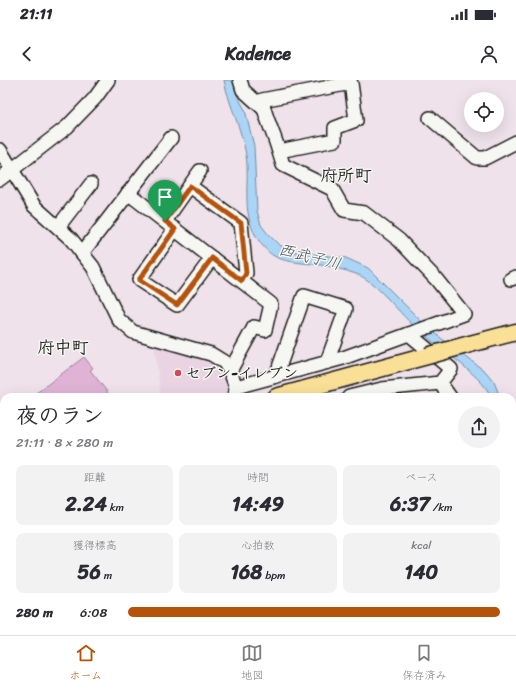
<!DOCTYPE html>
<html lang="ja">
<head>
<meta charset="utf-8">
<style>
	body { margin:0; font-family:Sriracha,"Klee One",sans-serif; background:#f2f2f3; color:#2b2b33; height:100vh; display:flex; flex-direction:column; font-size:15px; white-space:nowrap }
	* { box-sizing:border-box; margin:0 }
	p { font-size:13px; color:#7c7c81 }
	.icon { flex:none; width:22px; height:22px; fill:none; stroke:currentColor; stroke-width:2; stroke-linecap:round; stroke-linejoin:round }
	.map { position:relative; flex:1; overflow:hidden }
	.sheet { position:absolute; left:0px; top:313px; width:516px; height:242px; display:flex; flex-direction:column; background:#fff; border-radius:12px 12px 0 0; box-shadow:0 4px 16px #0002 }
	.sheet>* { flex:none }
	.controls { position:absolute; left:464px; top:12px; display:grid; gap:8px }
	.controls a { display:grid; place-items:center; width:40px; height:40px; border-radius:50%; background:#fff; box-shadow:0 4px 16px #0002; font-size:20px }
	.pin { position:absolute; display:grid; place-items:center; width:34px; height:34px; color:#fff; margin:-41px -17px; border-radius:50% 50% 50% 0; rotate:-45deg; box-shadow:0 0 4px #0007 }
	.pin .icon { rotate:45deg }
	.round { display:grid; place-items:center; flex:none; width:42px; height:42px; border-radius:21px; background:#f2f2f3 }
	.overview { display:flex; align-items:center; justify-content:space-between; height:68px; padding:0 16px }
	h1 { font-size:22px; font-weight:800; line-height:30px }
	.figures { display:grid; grid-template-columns:repeat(3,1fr); gap:6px; height:68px; padding:4px 16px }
	.figures div { display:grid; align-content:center; border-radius:8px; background:#f2f2f3; text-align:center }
	.figures b { font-size:20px; font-weight:800 }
	.figures small { font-size:11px; font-weight:400 }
	.figures p { font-size:11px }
	ul { padding:0 16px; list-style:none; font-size:13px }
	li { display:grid; grid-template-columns:64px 48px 1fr; align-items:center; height:30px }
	li i { height:10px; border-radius:5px; background:#b45309 }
	.status { display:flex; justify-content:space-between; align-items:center; height:28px; padding:0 20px; background:#fff; direction:ltr }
	.status svg { height:11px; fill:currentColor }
	header { display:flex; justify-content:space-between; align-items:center; height:52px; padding:0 16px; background:#fff; font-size:18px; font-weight:800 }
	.tab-bar { display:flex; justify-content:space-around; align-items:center; height:56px; border-top:1px solid #e1e1e2; background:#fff; font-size:11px; color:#7c7c81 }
	.tab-bar a { display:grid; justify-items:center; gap:2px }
	.tab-bar .current { color:#b45309 }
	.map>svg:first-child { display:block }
	.built { fill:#ead4e4 }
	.water { fill:#abd5f6; stroke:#728b9f }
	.building { fill:#e0b3d6; stroke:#9d7d96 }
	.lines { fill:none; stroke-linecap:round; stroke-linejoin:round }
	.minor-casing { stroke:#1c1c1c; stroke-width:16 }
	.major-casing { stroke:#1c1c1c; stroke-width:19 }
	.minor { stroke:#f6f6f2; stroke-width:13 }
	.major { stroke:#fadf96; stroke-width:16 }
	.major-bridge-casing { stroke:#1c1c1c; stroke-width:19; stroke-linecap:butt }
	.major-bridge { stroke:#fadf96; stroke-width:16 }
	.route-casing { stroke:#fff; stroke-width:8 }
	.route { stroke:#b45309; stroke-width:5 }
	.poi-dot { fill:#d1495b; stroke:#f6f6f2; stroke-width:1.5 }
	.labels { text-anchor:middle; stroke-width:3; stroke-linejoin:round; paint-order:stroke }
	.poi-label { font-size:15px; font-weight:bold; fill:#1c1c1c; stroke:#f6f6f2; text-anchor:start }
	.water-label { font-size:16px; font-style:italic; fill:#47545d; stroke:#f6f6f2 }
	.quarter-label { font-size:17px; font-weight:bold; fill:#1c1c1c; stroke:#f6f6f2 }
</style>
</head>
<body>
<div class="status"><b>21:11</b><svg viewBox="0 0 49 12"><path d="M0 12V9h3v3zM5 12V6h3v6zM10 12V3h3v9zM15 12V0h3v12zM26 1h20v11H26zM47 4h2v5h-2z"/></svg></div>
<header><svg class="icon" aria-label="back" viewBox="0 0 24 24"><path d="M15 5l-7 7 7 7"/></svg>Kadence<svg class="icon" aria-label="person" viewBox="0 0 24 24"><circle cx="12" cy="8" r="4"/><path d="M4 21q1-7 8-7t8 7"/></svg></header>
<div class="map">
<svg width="516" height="555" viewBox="0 0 516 555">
	<rect width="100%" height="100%" fill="#efe2ea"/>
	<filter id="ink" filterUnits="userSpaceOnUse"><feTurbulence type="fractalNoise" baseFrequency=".025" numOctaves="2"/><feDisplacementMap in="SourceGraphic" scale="8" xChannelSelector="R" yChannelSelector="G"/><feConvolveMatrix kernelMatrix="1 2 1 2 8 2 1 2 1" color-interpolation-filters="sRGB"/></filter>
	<g filter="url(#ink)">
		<path class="built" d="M 154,264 L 212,281 L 222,289 L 229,305 L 226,315 L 220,317 L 161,317 Z"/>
		<g class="water">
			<path d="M 224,0 L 234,0 L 237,15 L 245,30 L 254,66 L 257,131 L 261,145 L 268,154 L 279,165 L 296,172 L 346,178 L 368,188 L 422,242 L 442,259 L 486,292 L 494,302 L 500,317 L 492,317 C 488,311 484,305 479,300 C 459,280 435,265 414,246 C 398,232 375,200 356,194 C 345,190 333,187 321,185 C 306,183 286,183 274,176 C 267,172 259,162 256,156 C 241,131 250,102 246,75 C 242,49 229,26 224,0 Z"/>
			<path d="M 512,337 L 516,347 L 516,381 L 512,366 Z"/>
		</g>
		<path class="building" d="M 84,277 L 93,288 L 90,290 L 108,313 L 103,317 L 31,317 Z"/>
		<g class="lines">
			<defs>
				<g id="minor">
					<path d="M 240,0 L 243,10 L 264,29"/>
					<path d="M 430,38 L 477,78 L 485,78 L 516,62"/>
					<path d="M 0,70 L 34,126 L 71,159 L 93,187 L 119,240 L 133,252 L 211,274 L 224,282 L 230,291 L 236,307 L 235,317"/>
					<path d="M 279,71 L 335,60 L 335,48 L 356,40 L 351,3 L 262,20 C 264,32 269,43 273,54 C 277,64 280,75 283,85 L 332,109 L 344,130 L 364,133 L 399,160 L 436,199 L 464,234 L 409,254"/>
					<path d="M 0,99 L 67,47 L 95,18 L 108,0"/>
					<path d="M 190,106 L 241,143 L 246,193 L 242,201"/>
					<path d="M 128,113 L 271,224 L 265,250 L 254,247 L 230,291"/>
					<path d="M 165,141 L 200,91"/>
					<path d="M 58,147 L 91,104"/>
					<path d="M 175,149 L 139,200 L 177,225 L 212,178"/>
					<path d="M 82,173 L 171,58"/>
					<path d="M 511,199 L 516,197"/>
					<path d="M 276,296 L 304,216 L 346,229 L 327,282"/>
					<path d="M 440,303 L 450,317"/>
					<path d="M 236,307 L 343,278 L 409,254 L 451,289 L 440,303 L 382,309 L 349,317"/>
					<path d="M 512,472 L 516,480"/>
					<path d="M 0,494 L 4,493"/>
					<path d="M 0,537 L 4,547"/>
					<path d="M 47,551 L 49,555"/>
					<path d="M 99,551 L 101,555"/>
					<path d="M 143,551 L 145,555"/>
					<path d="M 216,551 L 219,555"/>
					<path d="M 234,551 L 235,555"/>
					<path d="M 284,551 L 285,555"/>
					<path d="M 509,551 L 509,555"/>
					<path d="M 156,555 L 165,551"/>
					<path d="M 478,555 L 478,551"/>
				</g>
				<g id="major">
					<path d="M 470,264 L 516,252"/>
					<path d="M 276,317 L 427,276"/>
					<path d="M 0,407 L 4,405"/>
				</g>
			</defs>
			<use href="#minor" class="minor-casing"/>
			<use href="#major" class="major-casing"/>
			<use href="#minor" class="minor"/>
			<use href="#major" class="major"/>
			<defs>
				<path id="major-bridge" d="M 427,276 L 470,264"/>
			</defs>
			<use href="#major-bridge" class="major-bridge-casing"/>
			<use href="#major-bridge" class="major-bridge"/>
		</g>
	</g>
	<g class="lines" filter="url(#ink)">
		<defs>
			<path id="route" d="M 190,106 L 241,143 L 246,193 L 242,201 L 212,178 L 177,225 L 139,200 L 175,149 L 165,141 Z"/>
		</defs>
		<use href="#route" class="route-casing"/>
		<use href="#route" class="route"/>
	</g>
	<circle class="poi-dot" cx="178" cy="293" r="4"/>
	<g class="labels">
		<g class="poi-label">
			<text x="186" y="298">セブン-イレブン</text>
		</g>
		<g class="water-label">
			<text transform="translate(310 176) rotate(14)" y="6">西武子川</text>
		</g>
		<g class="quarter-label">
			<text x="346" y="101">府所町</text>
			<text x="63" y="273">府中町</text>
		</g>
	</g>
</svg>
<div class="controls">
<a><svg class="icon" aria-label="locate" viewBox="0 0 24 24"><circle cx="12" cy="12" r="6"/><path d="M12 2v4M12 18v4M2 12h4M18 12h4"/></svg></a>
</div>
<div class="pin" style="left:165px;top:141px;background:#1e9e55"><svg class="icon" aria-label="arrive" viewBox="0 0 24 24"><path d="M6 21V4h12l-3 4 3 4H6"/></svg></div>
<section class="sheet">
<div class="overview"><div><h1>夜のラン</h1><p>21:11 · 8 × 280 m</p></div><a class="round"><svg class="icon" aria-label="share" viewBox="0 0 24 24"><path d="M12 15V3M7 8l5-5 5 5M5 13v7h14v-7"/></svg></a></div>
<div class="figures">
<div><p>距離</p><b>2.24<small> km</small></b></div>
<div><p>時間</p><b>14:49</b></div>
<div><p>ペース</p><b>6:37<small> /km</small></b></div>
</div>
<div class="figures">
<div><p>獲得標高</p><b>56<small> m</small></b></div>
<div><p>心拍数</p><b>168<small> bpm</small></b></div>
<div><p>kcal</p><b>140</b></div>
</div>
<ul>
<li><b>280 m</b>6:08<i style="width:100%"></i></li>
</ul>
</section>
</div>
<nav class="tab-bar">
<a class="current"><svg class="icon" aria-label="home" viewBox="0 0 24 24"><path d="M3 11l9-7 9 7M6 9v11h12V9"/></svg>ホーム</a>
<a><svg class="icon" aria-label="map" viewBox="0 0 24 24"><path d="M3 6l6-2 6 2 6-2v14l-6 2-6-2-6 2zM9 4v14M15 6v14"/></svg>地図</a>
<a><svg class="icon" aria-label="saved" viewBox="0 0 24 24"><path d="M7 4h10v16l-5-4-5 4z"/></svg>保存済み</a>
</nav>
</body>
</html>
